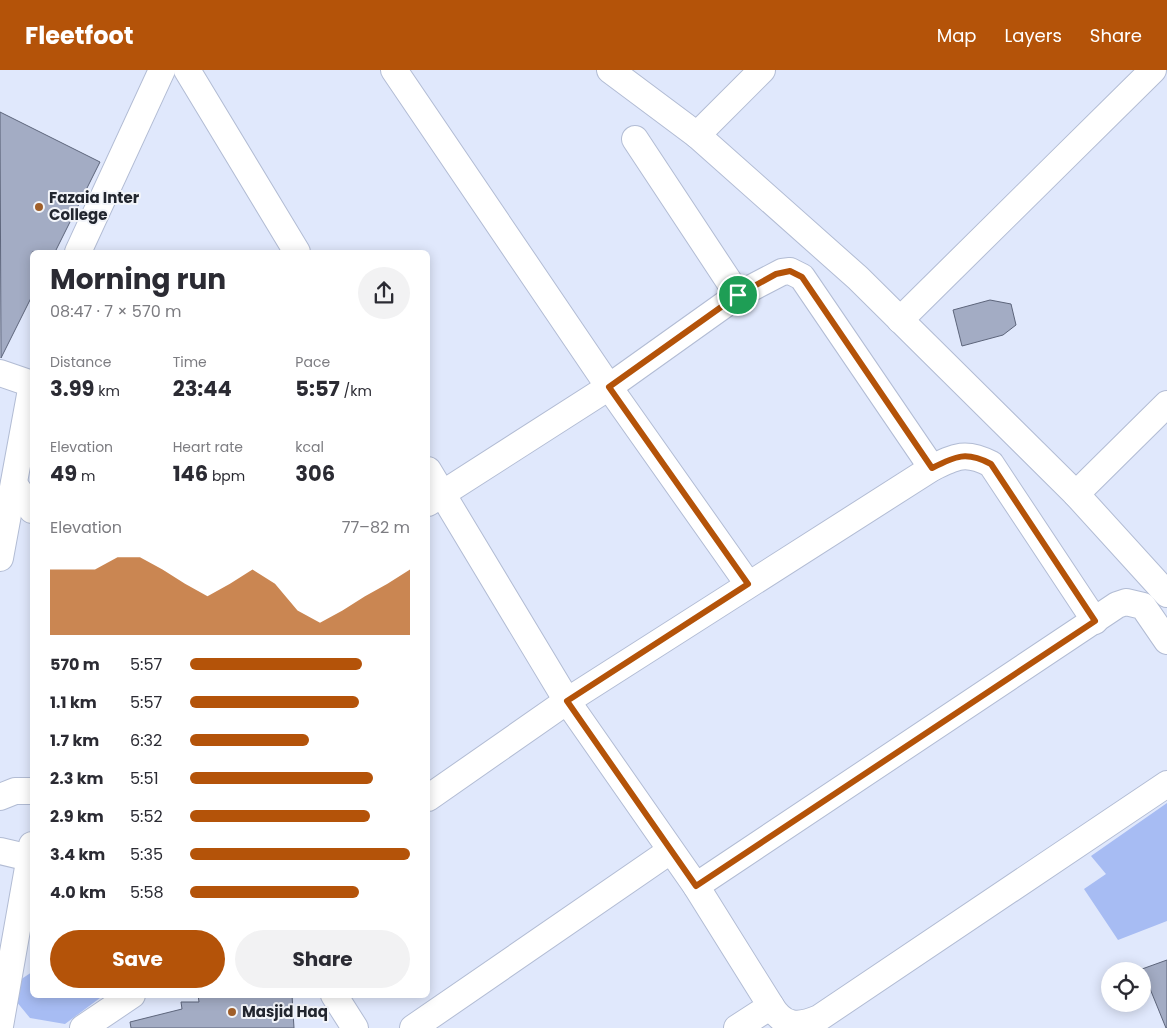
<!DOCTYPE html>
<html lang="en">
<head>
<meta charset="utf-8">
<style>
	body { margin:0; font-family:Poppins,sans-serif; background:#f2f2f3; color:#2b2b33; height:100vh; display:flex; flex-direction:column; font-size:19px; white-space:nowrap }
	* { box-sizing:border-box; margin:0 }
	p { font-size:16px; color:#7c7c81 }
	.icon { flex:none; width:28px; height:28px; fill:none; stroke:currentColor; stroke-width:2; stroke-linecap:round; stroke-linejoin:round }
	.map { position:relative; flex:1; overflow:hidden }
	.side { position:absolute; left:30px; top:180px; width:400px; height:748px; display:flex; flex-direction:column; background:#fff; border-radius:8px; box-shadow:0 2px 12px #0003 }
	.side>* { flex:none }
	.tools { position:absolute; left:1101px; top:892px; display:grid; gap:10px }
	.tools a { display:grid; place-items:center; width:50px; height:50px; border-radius:50%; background:#fff; box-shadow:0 2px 12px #0003; font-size:25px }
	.pin { position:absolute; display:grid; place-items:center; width:42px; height:42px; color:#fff; margin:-21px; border:2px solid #fff; border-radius:50%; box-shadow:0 1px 5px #0007 }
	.round { display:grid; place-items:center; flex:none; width:52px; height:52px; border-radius:26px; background:#f2f2f3 }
	.summary { display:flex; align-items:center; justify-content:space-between; height:85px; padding:0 20px }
	h1 { font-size:28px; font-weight:700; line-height:38px }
	.stats { display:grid; grid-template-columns:repeat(3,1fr); gap:8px; height:85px; padding:5px 20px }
	.stats div { display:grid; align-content:center }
	.stats b { font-size:21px; font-weight:700 }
	.stats small { font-size:14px; font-weight:400 }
	.stats p { font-size:14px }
	.chart { height:140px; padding:10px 20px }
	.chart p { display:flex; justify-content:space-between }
	.chart svg { width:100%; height:90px; margin-top:5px; fill:#b45309; opacity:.7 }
	.action { display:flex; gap:10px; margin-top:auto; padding:10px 20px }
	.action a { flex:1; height:58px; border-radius:30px; background:#b45309; color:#fff; font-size:20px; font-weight:700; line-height:58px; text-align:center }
	.action a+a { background:#f2f2f3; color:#2b2b33 }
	ul { padding:0 20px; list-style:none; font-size:16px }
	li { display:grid; grid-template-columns:80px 60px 1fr; align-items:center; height:38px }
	li i { height:12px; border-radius:6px; background:#b45309 }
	header { display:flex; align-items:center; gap:30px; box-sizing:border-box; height:70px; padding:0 25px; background:#b45309; color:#fff }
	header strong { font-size:24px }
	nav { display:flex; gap:28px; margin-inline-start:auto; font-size:18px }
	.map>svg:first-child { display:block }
	.green { fill:#a7bcf3 }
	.building { fill:#a3acc4; stroke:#5d657b }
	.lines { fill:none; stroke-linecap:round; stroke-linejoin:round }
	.minor-casing { stroke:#b2bcd4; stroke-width:28 }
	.minor { stroke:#fff; stroke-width:26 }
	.route-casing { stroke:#fff; stroke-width:10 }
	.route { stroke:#b45309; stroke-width:6 }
	.poi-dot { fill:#a05f2a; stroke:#f3f5fa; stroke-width:2 }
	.labels { text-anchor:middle; stroke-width:4; stroke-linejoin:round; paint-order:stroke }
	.poi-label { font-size:15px; font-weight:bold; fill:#22262f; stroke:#f3f5fa; text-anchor:start }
</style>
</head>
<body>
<header>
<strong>Fleetfoot</strong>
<nav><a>Map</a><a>Layers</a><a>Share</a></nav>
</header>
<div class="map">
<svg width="1167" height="958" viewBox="0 0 1167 958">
	<rect width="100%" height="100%" fill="#e0e8fc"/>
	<g class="green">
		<path d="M 1167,733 L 1167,851 L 1118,870 L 1084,819 L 1106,804 L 1091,786 Z"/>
		<path d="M 32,902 L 32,925 L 104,925 L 65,954 L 30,948 L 16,931 L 20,910 Z"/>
	</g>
	<g class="building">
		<path d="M 0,42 L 100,92 L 55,182 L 32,182 L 32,226 L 1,288 Z"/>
		<path d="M 990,230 L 1011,234 L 1016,255 L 1003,265 L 962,276 L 953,240 Z"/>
		<path d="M 1167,890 L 1167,958 L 1166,958 L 1142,899 Z"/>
		<path d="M 198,925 L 292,925 L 294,958 L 131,958 L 130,952 L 182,939 L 181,932 L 199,932 Z"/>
	</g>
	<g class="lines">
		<defs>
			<g id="minor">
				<path d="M 187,0 L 297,182"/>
				<path d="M 394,0 L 609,317 L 748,514"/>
				<path d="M 610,0 L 697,65 L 858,208 L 1076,424"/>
				<path d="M 697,65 L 762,0"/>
				<path d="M 635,69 L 738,225"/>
				<path d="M 78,182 L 162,0"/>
				<path d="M 900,250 L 1153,0"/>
				<path d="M 0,303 L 32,314"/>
				<path d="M 1167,334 L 1076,424 L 1167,524"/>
				<path d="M 428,400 L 567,631 L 696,816 L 771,936 L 737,958"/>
				<path d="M 14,414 L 32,440"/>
				<path d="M 428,433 L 609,317 L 738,225 L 782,202 L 790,201 L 802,207 L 932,398"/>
				<path d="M 0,488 L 32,314"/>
				<path d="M 0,727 L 15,721 L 32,721"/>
				<path d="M 428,728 L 567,631 L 932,398 C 956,386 966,381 991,394 L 1095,551"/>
				<path d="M 0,781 L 30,788"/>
				<path d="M 696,816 L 1117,535 L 1126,532 L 1143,536 L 1167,571"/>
				<path d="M 334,925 L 355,958"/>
				<path d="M 771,936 C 784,957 798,957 819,948 L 1167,714"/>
				<path d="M 0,956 L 32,775"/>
				<path d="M 83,958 L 132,925"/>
				<path d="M 413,958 L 670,781"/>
			</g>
		</defs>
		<use href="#minor" class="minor-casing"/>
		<use href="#minor" class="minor"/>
	</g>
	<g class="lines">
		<defs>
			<path id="route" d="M 790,201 L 802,207 L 932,398 C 956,386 966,381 991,394 L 1095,551 L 696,816 L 567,631 L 748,514 L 609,317 L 738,225 L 776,204 Z"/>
		</defs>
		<use href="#route" class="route-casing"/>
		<use href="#route" class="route"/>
	</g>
	<g class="poi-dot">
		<circle cx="39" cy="137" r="5"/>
		<circle cx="232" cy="942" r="5"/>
	</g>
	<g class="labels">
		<g class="poi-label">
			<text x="49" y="133">Fazaia Inter<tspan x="49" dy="17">College</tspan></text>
			<text x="242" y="947">Masjid Haq</text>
		</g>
	</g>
</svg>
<div class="tools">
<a><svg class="icon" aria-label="locate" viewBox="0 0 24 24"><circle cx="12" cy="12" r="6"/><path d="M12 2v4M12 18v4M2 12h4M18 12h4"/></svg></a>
</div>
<div class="pin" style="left:738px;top:225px;background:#1e9e55"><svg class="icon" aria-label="arrive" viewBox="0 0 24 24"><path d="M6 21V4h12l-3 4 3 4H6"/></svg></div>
<section class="side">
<div class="summary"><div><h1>Morning run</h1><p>08:47 · 7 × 570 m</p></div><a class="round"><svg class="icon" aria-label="share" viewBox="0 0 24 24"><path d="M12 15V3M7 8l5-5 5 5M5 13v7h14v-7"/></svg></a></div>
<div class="stats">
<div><p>Distance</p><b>3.99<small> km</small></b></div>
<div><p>Time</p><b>23:44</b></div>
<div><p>Pace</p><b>5:57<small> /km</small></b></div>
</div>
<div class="stats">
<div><p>Elevation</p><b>49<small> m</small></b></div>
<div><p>Heart rate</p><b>146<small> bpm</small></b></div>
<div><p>kcal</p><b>306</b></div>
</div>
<div class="chart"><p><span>Elevation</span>77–82 m</p>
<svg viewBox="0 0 160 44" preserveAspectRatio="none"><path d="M0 44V12L10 12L20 12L30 6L40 6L50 12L60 19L70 25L80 19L90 12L100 19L110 32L120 38L130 32L140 25L150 19L160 12V44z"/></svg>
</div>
<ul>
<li><b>570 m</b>5:57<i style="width:78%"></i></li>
<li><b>1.1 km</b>5:57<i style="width:77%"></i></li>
<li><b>1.7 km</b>6:32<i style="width:54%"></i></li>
<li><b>2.3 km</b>5:51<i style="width:83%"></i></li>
<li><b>2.9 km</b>5:52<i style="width:82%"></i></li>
<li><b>3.4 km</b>5:35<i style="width:100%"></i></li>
<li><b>4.0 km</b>5:58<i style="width:77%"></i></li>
</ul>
<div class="action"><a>Save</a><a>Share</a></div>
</section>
</div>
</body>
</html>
